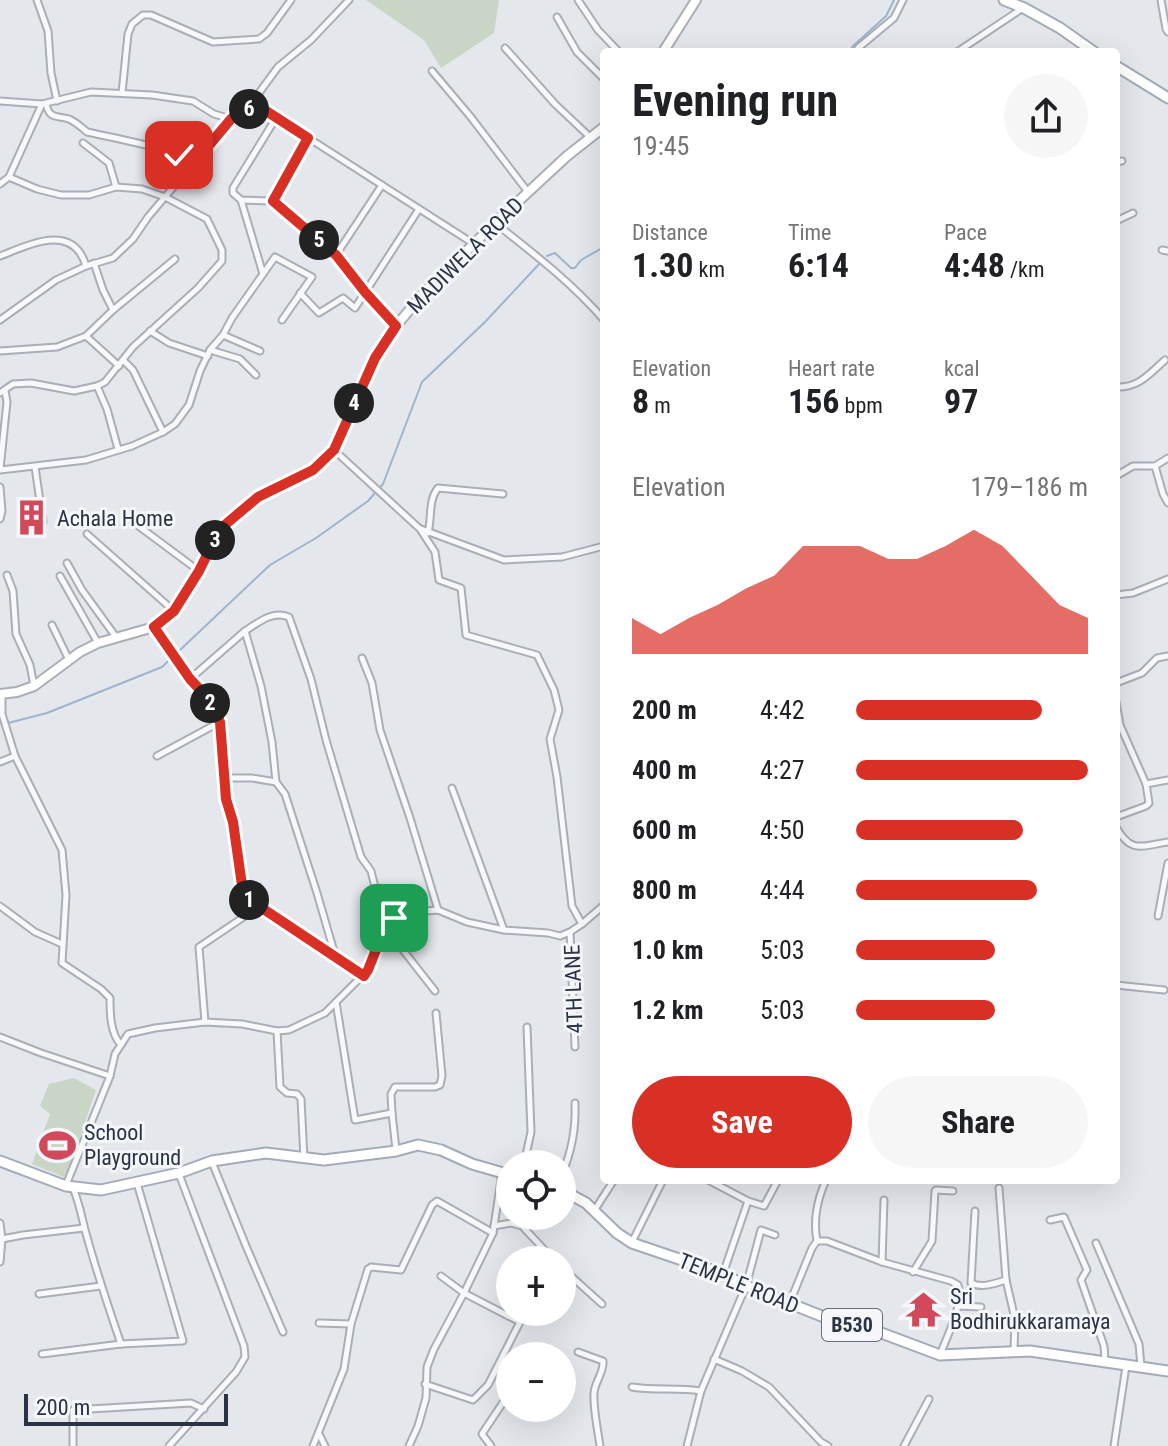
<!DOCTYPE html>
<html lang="en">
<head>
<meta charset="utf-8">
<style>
	body { margin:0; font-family:"Roboto Condensed",sans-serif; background:#f6f6f6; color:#202124; height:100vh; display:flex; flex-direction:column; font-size:30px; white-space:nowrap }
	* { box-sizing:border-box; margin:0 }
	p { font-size:26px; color:#757577 }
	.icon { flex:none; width:44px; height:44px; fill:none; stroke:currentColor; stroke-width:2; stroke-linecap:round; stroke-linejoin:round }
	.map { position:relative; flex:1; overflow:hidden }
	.details { position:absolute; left:600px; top:48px; width:520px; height:1136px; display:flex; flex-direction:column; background:#fff; border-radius:8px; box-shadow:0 8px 32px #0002 }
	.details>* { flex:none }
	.buttons { position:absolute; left:496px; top:1150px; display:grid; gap:16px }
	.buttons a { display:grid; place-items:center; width:80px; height:80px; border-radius:50%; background:#fff; box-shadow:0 8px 32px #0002; font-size:40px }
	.scale { position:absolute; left:24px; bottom:20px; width:204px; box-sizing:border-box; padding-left:8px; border:4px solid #2b3445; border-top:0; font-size:22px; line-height:28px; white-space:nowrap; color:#2b3445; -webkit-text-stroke:6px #f4f6f9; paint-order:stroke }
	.pin { position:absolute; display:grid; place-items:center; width:68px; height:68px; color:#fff; margin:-34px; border-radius:16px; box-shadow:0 4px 12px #0006 }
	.km { position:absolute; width:40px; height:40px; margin:-20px; border-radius:50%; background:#222; color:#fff; font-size:22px; line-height:40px; text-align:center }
	.round { display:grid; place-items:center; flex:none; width:84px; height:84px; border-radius:42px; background:#f6f6f6 }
	.headline { display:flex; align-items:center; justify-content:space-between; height:136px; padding:0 32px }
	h1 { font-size:44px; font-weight:700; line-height:60px }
	.stats { display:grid; grid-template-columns:repeat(3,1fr); gap:12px; height:136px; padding:8px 32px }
	.stats div { display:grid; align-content:center }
	.stats b { font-size:34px; font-weight:700 }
	.stats small { font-size:22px; font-weight:400 }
	.stats p { font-size:22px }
	.chart { height:224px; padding:16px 32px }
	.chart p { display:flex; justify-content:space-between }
	.chart svg { width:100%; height:144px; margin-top:8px; fill:#d93025; opacity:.7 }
	.cta { display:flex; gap:16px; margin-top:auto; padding:16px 32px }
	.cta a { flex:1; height:92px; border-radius:48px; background:#d93025; color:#fff; font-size:32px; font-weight:700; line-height:92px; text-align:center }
	.cta a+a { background:#f6f6f6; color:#202124 }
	ul { padding:0 32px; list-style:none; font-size:26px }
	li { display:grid; grid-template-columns:128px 96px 1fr; align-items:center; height:60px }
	li i { height:20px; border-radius:10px; background:#d93025 }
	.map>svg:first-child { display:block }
	.green { fill:#c9d6c5 }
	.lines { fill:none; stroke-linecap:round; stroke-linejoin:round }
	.stream { stroke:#9fb4cc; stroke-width:2 }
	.minor-casing { stroke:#a9aeb7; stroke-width:9 }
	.secondary-casing { stroke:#a9aeb7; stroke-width:12 }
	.primary-casing { stroke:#a3abb8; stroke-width:13 }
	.minor { stroke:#f7f8fa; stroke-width:5 }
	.secondary { stroke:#fff; stroke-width:8 }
	.primary { stroke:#fff; stroke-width:9 }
	.route-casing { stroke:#fff; stroke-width:16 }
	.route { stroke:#d93025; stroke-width:10 }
	.labels { text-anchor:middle; stroke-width:6; stroke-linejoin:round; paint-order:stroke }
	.shield { fill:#f4f6f9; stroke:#676e7b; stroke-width:2 }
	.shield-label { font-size:20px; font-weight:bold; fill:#2b3445 }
	.street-label { font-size:22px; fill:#2b3445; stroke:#f4f6f9 }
	.poi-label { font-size:22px; fill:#2b3445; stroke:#f4f6f9; text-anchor:start }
</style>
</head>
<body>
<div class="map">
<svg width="1168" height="1446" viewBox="0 0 1168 1446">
	<rect width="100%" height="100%" fill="#e4e7ec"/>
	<g class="green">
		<path d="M 366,0 L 499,0 L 494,33 L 441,68 L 424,40 Z"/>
		<path d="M 74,1078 L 96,1090 L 71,1163 L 64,1177 L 32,1164 L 50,1114 L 40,1106 L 49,1084 Z"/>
	</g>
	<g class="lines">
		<g class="stream">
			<path d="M 850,52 L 852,47 L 886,16 L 894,0"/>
			<path d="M 547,256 L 555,253 L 571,268 L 575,268 L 581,260 L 604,247"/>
			<path d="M 8,723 L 47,713 L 162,667 L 270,565 L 316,538 L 368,501 L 383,484 L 422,382 L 485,322 L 541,262"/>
		</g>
		<defs>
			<g id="minor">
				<path d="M 37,0 L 48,31 L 51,73 L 57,101"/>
				<path d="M 578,0 L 598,30 L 619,52"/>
				<path d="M 1161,0 L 1166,29 L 1168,32"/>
				<path d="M 557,17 L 577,52 L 604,79"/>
				<path d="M 505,48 L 555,104 L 591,138"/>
				<path d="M 856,52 L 858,48 L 894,18 L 903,0"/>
				<path d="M 957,52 L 1023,8"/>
				<path d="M 432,71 L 470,116 L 528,192"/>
				<path d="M 122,93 L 128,34 L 132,24 L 143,15 L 151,15 L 213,42 L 259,39 L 267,33 L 291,0"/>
				<path d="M 256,97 L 278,67 L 311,40 L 349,0"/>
				<path d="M 0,101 L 42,104 L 91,92 L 152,95 L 193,101 L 214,114 L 231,119 L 248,106 L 250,99 L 256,97 L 261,103 L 260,107 L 256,111 L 251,110 L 248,106"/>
				<path d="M 46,104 C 50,120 56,115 69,119 C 76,122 81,127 87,132 C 123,140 161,146 195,162"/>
				<path d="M 260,107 L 474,244"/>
				<path d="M 276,118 L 233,188 L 233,193 L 241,200 L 273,201 L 336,255 L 365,292 L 396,326"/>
				<path d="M 83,143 L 109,163 L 116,187"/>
				<path d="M 1116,162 L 1122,161"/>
				<path d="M 0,184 L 9,177 L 42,104"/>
				<path d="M 241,200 L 263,274"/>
				<path d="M 273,201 L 308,138"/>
				<path d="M 1116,221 L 1133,213"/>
				<path d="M 495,223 C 533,253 572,283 604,320"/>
				<path d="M 1162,250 L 1168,251"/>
				<path d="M 336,255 L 382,185"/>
				<path d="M 0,256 C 29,245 73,222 86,266"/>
				<path d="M 94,263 L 103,290 L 113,310"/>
				<path d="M 300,293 L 319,313 L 343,298 L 355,308 L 419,209"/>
				<path d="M 0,320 L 56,280 L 86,266 L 113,258 L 133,239 L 148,217 L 231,119"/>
				<path d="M 150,331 L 169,343 L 208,356"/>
				<path d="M 223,335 L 260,351"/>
				<path d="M 86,336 L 119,366"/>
				<path d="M 210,350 L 240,359 L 256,375"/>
				<path d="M 0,351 L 57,347 L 86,336 L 113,310 L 175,259"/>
				<path d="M 123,360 L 133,370 L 163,432"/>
				<path d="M 97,386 L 107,409 L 118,449"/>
				<path d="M 1116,387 C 1139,388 1149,374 1165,360"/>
				<path d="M 0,393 L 13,384 L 31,383 L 74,391 L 97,386 L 105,382 L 133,347 L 198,288 L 222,261 L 222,250 L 207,219 L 165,197 L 142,189 L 116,187 L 89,195 L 61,195 L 37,189 L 9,177"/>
				<path d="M 334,450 L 420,529 L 435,552 L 439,580 L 461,588 L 466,635 L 537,655 L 554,690 L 559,710 L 550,739 L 557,777 L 572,906 L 582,924"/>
				<path d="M 1155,466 L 1163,494 L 1168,503"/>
				<path d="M 35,467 L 43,522"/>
				<path d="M 0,469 L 7,402 L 5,391"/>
				<path d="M 0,470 L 86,460 L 132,446 L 163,432 L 175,424 L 189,405 L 200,371 L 210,350 L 223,335 L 232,318 L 275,257 L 312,277 L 282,320"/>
				<path d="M 1116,476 L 1133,466 L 1155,466 L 1168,458"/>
				<path d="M 0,487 L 2,511 L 0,519"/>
				<path d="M 129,519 L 199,571"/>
				<path d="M 421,529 L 504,560 L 562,557 L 604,546"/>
				<path d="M 428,533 C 432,518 428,500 438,488 L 503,494"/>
				<path d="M 87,534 L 174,611"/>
				<path d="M 67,563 L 82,590 L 116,637"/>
				<path d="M 7,575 L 13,591 L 16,634 L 30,665 L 34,686"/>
				<path d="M 60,576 L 98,643"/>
				<path d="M 1116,595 L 1133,593 L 1168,579"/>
				<path d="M 52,625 L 69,660"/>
				<path d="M 154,627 L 190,679 L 206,696 L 220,722 L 226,799 L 233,822 L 243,892 L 247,898 L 364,976"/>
				<path d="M 245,631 C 259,622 273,610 289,617 L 311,679 L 326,740 L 361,857 L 371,871 L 385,927 L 435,991"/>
				<path d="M 362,658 L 372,683 L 380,730 L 410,818 L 438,910"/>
				<path d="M 190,679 L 245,631 L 261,686 L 272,742 L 276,782 L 285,794 L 317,893 L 335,955"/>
				<path d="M 1116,683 L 1142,673 L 1157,658 L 1168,656"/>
				<path d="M 2,694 L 2,714 L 15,756 L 62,850 L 66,895 L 62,963 L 101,989 L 110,998 C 110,1013 110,1033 121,1045"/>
				<path d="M 1116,702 L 1120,725 L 1146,784"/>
				<path d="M 157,756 L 220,722"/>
				<path d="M 0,762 L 15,756"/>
				<path d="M 224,778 L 252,778 L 276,782"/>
				<path d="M 452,788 L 504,930"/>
				<path d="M 1116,817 L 1146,806 L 1149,803 L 1146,784 L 1168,780"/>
				<path d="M 1116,827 C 1131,854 1141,846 1168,842"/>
				<path d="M 0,906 L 35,932 L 62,944"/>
				<path d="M 1158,916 L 1168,863"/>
				<path d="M 570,932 L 575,1047"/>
				<path d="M 1116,985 L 1164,990"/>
				<path d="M 336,1002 L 355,1120 L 392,1113 L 396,1150"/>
				<path d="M 205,1022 L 199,947 L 260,906"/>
				<path d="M 277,1031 L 280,1087 L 287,1093 L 297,1094 L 301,1099 L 304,1159"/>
				<path d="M 0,1037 L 41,1053 L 110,1076"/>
				<path d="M 392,1113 L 391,1094 L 395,1087 L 435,1087 L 440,1085 L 442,1076 L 436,1013"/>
				<path d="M 212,1162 L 246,1246 L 283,1332"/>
				<path d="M 524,1164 L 531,1132 L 527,1027"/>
				<path d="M 562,1174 C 572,1151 576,1128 575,1103"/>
				<path d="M 708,1180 L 748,1201 L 764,1206 L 778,1180"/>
				<path d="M 66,1185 L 110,1076 L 115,1054 L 128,1034 L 155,1028 L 205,1022 L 242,1024 L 277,1031 L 289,1030 L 325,1013 L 368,970 L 385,927 L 394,918 L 412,912 L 438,910 L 467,922 L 504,930 L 548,933 L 560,936 L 570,932 L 582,924 L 604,905"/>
				<path d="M 73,1188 C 80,1204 82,1220 87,1237 C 97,1273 109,1309 121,1344"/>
				<path d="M 999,1188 L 1006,1280 L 1015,1319 L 1014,1350"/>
				<path d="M 594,1211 L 614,1180"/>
				<path d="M 975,1211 L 971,1283 C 982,1289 995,1283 1006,1280"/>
				<path d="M 1050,1220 L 1064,1217 L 1087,1270 L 1081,1280 L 1104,1346 L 1105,1361"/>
				<path d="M 0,1223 L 2,1239"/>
				<path d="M 494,1226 L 511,1223 L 522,1226 L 554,1260"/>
				<path d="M 817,1241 C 813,1220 817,1200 826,1180"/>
				<path d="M 632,1242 L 663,1180"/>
				<path d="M 1096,1243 L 1139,1344 L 1141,1366"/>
				<path d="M 0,1262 L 2,1239 L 23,1235 L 84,1228"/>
				<path d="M 882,1262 L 884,1200"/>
				<path d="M 562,1268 L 602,1304"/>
				<path d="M 913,1272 L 932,1241 L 935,1191 L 936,1190 L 953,1191"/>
				<path d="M 723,1274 L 748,1201"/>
				<path d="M 39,1294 L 101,1286"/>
				<path d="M 790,1302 L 812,1248 L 817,1241 L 827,1241 L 882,1262 L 951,1281 L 958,1285 C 964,1304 947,1336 940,1355"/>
				<path d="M 958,1306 L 981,1307"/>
				<path d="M 319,1323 L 351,1324"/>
				<path d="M 578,1352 L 603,1361 C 604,1373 595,1381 594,1393 C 593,1409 598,1431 600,1446"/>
				<path d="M 42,1354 L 121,1344 L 183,1341 L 137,1183"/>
				<path d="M 714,1359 L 742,1371 L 769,1387 L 821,1442 L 828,1446"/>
				<path d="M 562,1378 L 568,1381"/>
				<path d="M 425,1384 L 473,1400 L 488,1385 L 520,1322 L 464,1293 L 441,1276"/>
				<path d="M 632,1387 C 655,1391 678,1387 701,1391"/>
				<path d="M 319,1434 L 325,1446"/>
				<path d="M 73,1446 L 73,1410 L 191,1403 L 204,1409"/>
				<path d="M 169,1446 L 236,1372 L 245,1357 L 244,1346 L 179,1174"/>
				<path d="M 313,1446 L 344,1369 L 351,1324 L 368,1269 L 371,1267 L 401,1270 L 432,1205 L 437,1201 L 493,1233"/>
				<path d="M 409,1446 L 418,1426 L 426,1398 L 427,1367 L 434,1349 L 464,1293 L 493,1233 L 502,1173"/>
				<path d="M 491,1446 L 482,1434 L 510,1392"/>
				<path d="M 687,1446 L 701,1391 L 746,1286 L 761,1230 L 775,1235"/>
				<path d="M 904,1446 L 929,1399"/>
				<path d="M 1114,1446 L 1126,1366"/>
			</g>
			<g id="secondary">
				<path d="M 663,52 L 696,0"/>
				<path d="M 0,694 L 17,692 L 34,686 L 80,652 L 98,643 L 154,627 L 174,611 L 199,571 L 220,529 L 258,497 L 313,470 L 334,450 L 375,358 L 396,326 L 422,295 L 495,223 L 567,156 L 604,127"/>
			</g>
			<g id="primary">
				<path d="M 1004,0 L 1024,8 L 1060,28 L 1094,52"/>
				<path d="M 1116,66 L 1168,98"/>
				<path d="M 0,1161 L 66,1186 L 101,1190 L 179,1173 L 212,1161 L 266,1153 L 324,1160 L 396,1151 L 418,1145 L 441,1150 L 472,1164 L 510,1175"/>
				<path d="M 562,1190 L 586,1203 L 617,1233 L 632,1243 L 723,1274 L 746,1286 L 829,1319 L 868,1328 L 940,1355 L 1030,1351 L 1168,1371"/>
			</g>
		</defs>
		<use href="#minor" class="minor-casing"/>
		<use href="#secondary" class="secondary-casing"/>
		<use href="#primary" class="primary-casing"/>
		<use href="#minor" class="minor"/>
		<use href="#secondary" class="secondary"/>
		<use href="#primary" class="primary"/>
	</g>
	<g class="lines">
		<defs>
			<path id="route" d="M 179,155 L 195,162 L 231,119 L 248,106 L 254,111 L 260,107 L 308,138 L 273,201 L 336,255 L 365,292 L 396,326 L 375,358 L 334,450 L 313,470 L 258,497 L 220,529 L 199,571 L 174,611 L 154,627 L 190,679 L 206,696 L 220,722 L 226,799 L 233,822 L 243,892 L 247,898 L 364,976 L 368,970 L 385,927 L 394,918"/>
		</defs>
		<use href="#route" class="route-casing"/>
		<use href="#route" class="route"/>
	</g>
	<defs>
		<symbol id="building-bare" viewBox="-9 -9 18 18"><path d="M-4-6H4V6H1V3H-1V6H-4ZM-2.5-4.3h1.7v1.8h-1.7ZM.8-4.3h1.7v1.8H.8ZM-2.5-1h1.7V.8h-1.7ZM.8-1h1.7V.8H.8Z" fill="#d1495b" stroke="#f4f6f9" stroke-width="2.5" paint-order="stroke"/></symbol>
		<symbol id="stadium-bare" viewBox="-9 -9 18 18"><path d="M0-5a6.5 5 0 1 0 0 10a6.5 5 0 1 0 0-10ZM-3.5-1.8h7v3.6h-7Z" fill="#d1495b" stroke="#f4f6f9" stroke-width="2.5" paint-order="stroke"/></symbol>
		<symbol id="temple-bare" viewBox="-9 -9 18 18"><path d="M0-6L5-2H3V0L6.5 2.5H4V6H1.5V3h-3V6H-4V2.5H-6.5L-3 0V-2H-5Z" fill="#d1495b" stroke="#f4f6f9" stroke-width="2.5" paint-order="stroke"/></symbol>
	</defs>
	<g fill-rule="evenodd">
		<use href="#building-bare" x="6" y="492" width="51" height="51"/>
		<use href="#stadium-bare" x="32" y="1120" width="51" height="51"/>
		<use href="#temple-bare" x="898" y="1284" width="51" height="51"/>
	</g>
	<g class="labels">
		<rect class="shield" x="822" y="1309" width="60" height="32" rx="6"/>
		<g class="shield-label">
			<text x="852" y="1332">B530</text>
		</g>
		<g class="street-label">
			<text transform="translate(465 255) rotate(-45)" y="8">MADIWELA ROAD</text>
			<text transform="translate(573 989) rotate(-92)" y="8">4TH LANE</text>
			<text transform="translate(739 1283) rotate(22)" y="8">TEMPLE ROAD</text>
		</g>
		<g class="poi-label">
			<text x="57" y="526">Achala Home</text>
			<text x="84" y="1140">School<tspan x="84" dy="25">Playground</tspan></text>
			<text x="950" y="1304">Sri<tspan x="950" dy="25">Bodhirukkaramaya</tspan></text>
		</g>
	</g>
</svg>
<div class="buttons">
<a><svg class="icon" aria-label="locate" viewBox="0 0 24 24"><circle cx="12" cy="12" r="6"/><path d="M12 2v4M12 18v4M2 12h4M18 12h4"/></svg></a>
<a>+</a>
<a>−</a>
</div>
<div class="scale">200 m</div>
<div class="pin" style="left:394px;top:918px;background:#1e9e55"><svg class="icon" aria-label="arrive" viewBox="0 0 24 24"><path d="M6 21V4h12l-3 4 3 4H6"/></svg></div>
<div class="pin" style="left:179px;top:155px;background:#d93025"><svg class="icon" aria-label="check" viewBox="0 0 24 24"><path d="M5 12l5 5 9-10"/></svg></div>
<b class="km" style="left:249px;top:900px">1</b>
<b class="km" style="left:210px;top:703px">2</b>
<b class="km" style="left:215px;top:540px">3</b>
<b class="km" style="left:354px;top:403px">4</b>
<b class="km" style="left:319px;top:240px">5</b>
<b class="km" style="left:249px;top:109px">6</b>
<section class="details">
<div class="headline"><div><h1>Evening run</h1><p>19:45</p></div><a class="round"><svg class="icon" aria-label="share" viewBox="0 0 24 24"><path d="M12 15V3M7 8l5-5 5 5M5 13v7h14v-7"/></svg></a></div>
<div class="stats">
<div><p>Distance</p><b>1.30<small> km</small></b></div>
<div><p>Time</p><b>6:14</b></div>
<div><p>Pace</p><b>4:48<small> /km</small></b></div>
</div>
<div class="stats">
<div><p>Elevation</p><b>8<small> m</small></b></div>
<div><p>Heart rate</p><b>156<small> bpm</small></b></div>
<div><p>kcal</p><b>97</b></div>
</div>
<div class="chart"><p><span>Elevation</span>179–186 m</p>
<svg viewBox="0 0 160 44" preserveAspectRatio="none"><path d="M0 44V33L10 38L20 33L30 29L40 24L50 20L60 11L70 11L80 11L90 15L100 15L110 11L120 6L130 11L140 20L150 29L160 33V44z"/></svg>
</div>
<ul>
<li><b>200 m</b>4:42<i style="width:80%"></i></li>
<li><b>400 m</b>4:27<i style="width:100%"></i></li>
<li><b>600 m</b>4:50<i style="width:72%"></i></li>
<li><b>800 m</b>4:44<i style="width:78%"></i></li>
<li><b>1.0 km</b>5:03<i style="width:60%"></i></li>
<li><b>1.2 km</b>5:03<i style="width:60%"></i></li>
</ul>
<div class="cta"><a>Save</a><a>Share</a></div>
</section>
</div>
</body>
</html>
